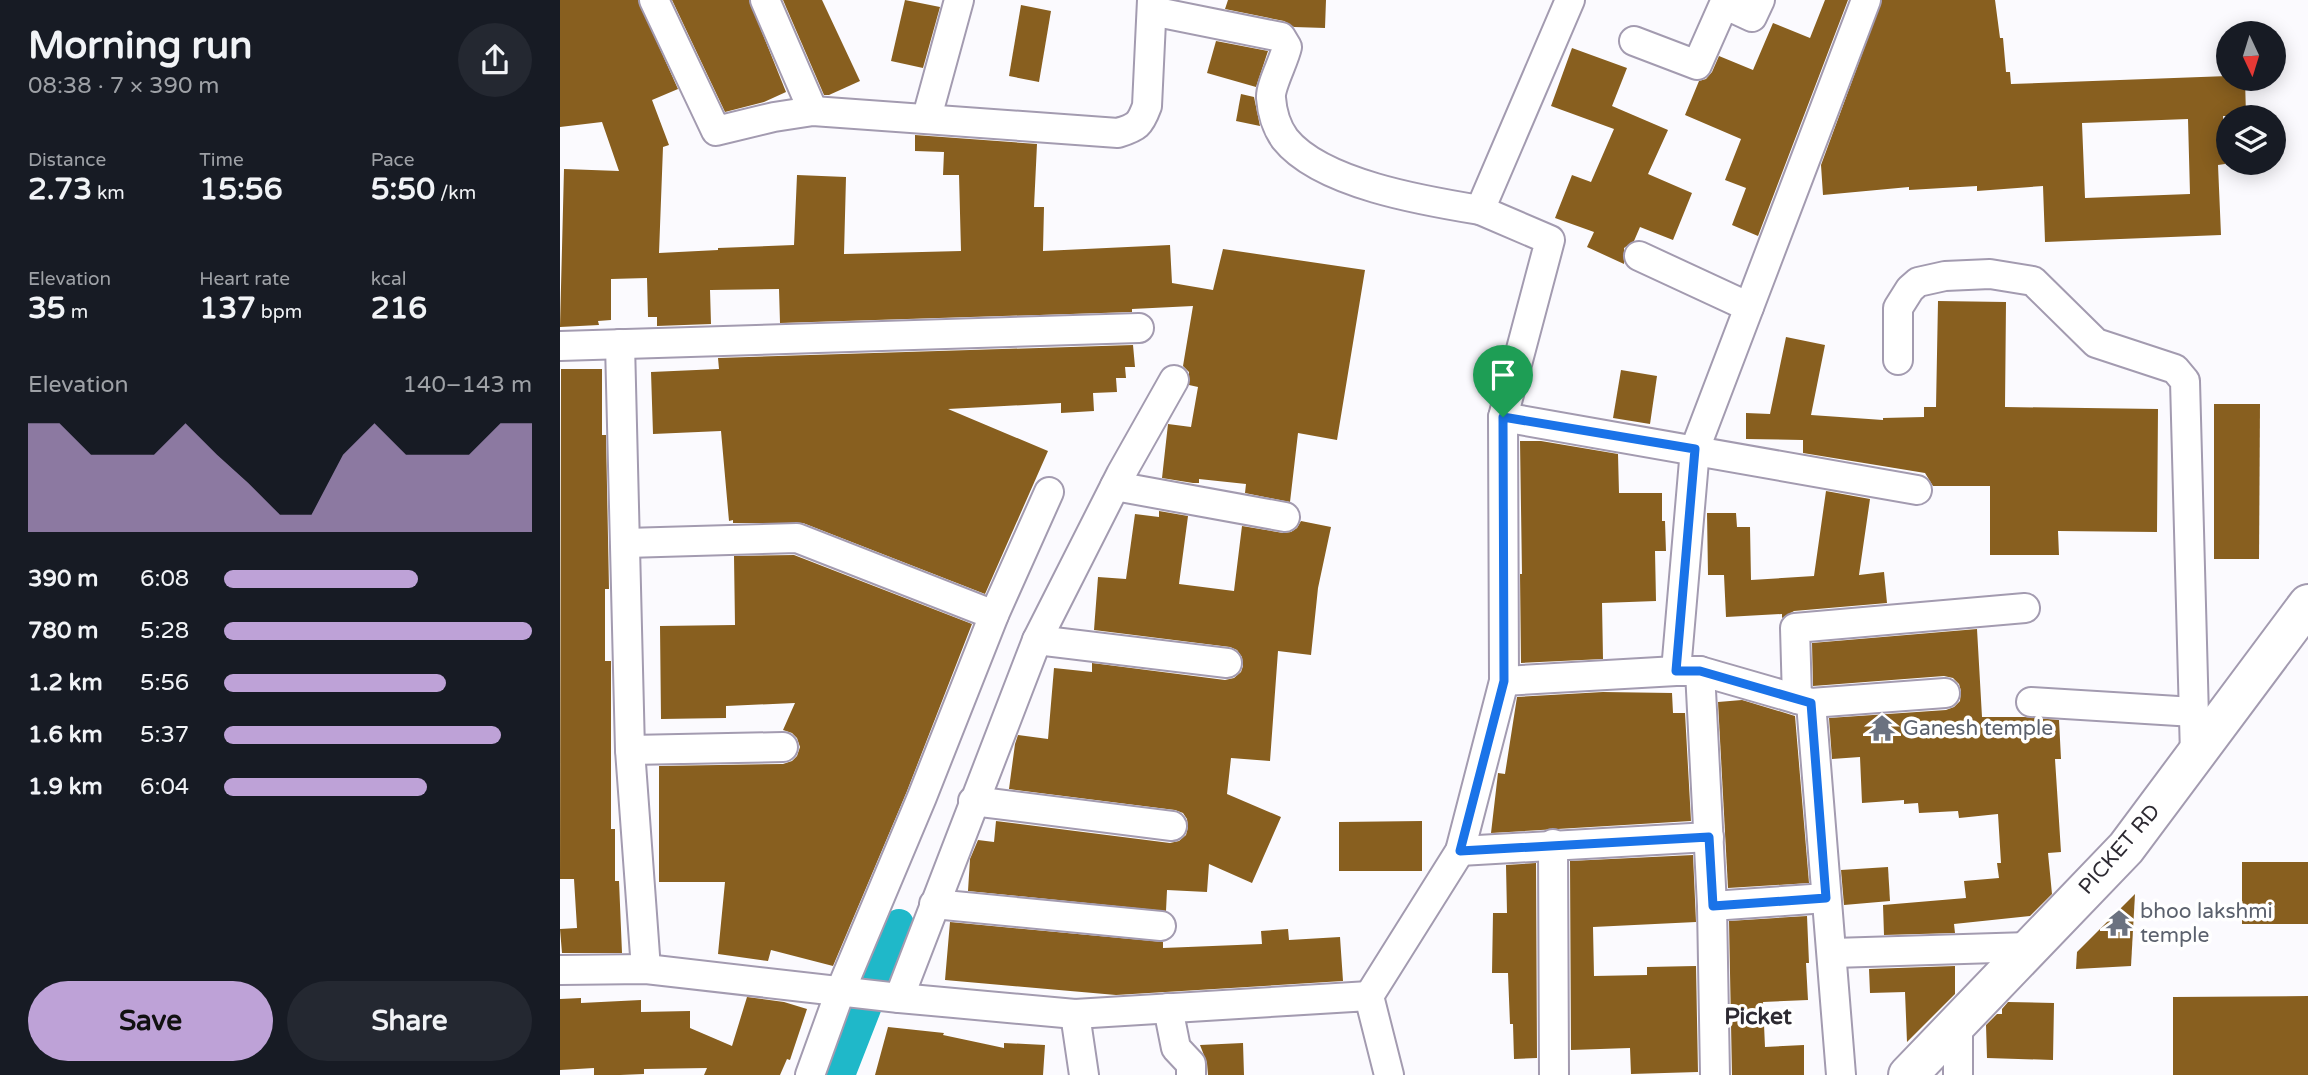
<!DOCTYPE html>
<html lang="en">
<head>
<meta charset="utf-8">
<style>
	body { margin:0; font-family:"Varela Round",sans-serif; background:#242831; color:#f1f3f6; height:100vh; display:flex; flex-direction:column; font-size:26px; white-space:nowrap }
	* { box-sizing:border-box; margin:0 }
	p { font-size:23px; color:#9ea1a6 }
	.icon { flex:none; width:38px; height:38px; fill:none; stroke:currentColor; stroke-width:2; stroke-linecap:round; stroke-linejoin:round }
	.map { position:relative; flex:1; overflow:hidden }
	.side { display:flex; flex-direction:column; background:#171b24; width:560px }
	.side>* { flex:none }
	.needle { width:46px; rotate:176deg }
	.controls { position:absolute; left:1656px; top:21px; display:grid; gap:14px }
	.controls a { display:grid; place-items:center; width:70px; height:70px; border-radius:50%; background:#171b24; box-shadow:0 4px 18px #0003; font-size:35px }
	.pin { position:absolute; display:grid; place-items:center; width:60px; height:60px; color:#fff; margin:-72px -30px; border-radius:50% 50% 50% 0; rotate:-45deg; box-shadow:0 0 7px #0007 }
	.pin .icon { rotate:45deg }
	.round { display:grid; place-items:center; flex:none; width:74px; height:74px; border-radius:37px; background:#242831 }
	.summary { display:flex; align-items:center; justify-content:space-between; height:119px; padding:0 28px }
	h1 { font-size:38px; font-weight:700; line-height:52px }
	.metrics { display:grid; grid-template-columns:repeat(3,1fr); gap:10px; height:119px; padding:7px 28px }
	.metrics div { display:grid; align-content:center }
	.metrics b { font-size:30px; font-weight:700 }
	.metrics small { font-size:19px; font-weight:400 }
	.metrics p { font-size:19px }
	.chart { height:196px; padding:14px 28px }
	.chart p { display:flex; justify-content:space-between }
	.chart svg { width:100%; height:126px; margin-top:7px; fill:#bea2d7; opacity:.7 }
	.cta { display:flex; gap:14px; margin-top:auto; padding:14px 28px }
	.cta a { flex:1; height:80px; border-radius:42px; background:#bea2d7; color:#111; font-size:28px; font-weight:700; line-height:80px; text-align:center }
	.cta a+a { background:#242831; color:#f1f3f6 }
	ul { padding:0 28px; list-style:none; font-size:23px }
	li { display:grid; grid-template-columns:112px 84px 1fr; align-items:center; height:52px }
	li i { height:18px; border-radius:9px; background:#bea2d7 }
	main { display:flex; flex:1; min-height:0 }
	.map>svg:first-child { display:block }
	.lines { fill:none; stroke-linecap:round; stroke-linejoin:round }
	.canal { stroke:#1fb8c9; stroke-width:30 }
	.building { fill:#885f1f; fill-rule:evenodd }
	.street-casing { stroke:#a39bb0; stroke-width:32 }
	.secondary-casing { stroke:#a39bb0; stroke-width:42 }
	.street { stroke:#fff; stroke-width:28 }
	.secondary { stroke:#fff; stroke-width:38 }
	.route-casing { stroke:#fff; stroke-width:14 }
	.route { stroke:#1a73e8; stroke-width:9 }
	.labels { text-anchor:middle; stroke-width:7; stroke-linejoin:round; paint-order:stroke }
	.worship-label { font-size:21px; fill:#5b616d; stroke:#fff; text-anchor:start }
	.street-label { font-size:21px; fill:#2d2a32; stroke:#fff }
	.neighbourhood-label { font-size:23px; font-weight:bold; fill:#2d2a32; stroke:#fff }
</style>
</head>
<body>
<main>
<section class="side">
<div class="summary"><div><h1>Morning run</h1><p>08:38 · 7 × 390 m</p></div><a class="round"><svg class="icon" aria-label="share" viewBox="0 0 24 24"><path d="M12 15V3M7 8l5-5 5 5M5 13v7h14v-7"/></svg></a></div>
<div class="metrics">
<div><p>Distance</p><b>2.73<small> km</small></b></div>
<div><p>Time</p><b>15:56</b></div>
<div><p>Pace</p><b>5:50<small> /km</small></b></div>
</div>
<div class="metrics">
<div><p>Elevation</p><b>35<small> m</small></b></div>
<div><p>Heart rate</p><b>137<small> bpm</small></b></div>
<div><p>kcal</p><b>216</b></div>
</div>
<div class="chart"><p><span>Elevation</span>140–143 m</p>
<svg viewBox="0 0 160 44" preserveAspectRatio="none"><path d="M0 44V6L10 6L20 17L30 17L40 17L50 6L60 17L70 27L80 38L90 38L100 17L110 6L120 17L130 17L140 17L150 6L160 6V44z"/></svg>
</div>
<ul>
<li><b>390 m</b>6:08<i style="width:63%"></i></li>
<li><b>780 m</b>5:28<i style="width:100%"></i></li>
<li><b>1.2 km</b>5:56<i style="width:72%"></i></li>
<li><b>1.6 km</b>5:37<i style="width:90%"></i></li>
<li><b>1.9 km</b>6:04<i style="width:66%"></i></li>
</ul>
<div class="cta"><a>Save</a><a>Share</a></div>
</section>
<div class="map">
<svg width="1748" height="1075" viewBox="0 0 1748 1075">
	<rect width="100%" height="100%" fill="#fbfafe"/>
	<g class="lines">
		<path class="canal" d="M 280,1075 L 339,924"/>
	</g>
	<g class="building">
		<path d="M 0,0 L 78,0 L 118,89 L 92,100 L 109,145 L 103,147 L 99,253 L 158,250 L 158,248 L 234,245 L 237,175 L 286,177 L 284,254 L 401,251 L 399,175 L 383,175 L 384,152 L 355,151 L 355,135 L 477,144 L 474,207 L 484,207 L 483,251 L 610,245 L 612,283 L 653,290 L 663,249 L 805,270 L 777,440 L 738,433 L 730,502 L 685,493 L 686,484 L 639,479 L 639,483 L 633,483 L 602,478 L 608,424 L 631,427 L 638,387 L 629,385 L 629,372 L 623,366 L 633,306 L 572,309 L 572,312 L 220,323 L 219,289 L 150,290 L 151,324 L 97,326 L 97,317 L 88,317 L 87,278 L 51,279 L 51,320 L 38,321 L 39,325 L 0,327 L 4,169 L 59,171 L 42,122 L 0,127 Z"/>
		<path d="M 112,0 L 189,0 L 226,92 L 204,102 L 165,112 Z"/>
		<path d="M 223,0 L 262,0 L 300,81 L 269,95 L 264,95 Z"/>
		<path d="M 345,0 L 380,7 L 363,68 L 331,61 Z"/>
		<path d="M 668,0 L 766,0 L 765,28 L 734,27 L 724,21 L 665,9 Z"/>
		<path d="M 1265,0 L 1288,0 L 1198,236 L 1172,225 L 1186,188 L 1165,180 L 1181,139 L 1125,115 L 1139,81 L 1146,79 L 1152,72 L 1159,56 L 1193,70 L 1213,23 L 1250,38 Z"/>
		<path d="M 1322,0 L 1435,0 L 1440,38 L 1443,38 L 1446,72 L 1450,72 L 1451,84 L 1668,76 L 1668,79 L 1685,79 L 1686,116 L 1663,116 L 1665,164 L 1658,165 L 1661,235 L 1485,242 L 1483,186 L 1417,191 L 1417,186 L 1349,190 L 1349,187 L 1263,195 L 1261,165 ZM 1628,119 L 1630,194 L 1525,198 L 1522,123 Z"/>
		<path d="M 461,5 L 491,11 L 479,82 L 449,76 Z"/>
		<path d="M 656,41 L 708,51 L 696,87 L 647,73 Z"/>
		<path d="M 1012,48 L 1067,68 L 1052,106 L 1108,130 L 1088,174 L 1132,193 L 1113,240 L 1080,227 L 1074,241 L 1064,248 L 1064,264 L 1027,247 L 1034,232 L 995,218 L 1012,175 L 1031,182 L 1054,129 L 991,106 Z"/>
		<path d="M 681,94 L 694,97 L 700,126 L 676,121 Z"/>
		<path d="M 1378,301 L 1446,302 L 1445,407 L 1598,409 L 1597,532 L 1498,531 L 1499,555 L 1430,555 L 1430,486 L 1373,486 L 1365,473 L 1243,453 L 1243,440 L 1186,439 L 1186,413 L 1210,414 L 1226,337 L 1265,345 L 1251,415 L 1323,420 L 1323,418 L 1364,417 L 1364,407 L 1376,407 Z"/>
		<path d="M 573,345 L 575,367 L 565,367 L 566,378 L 556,378 L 557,392 L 533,393 L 534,411 L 501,413 L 501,403 L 388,409 L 488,451 L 425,594 L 243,523 L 173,523 L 173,520 L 169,521 L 161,431 L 93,434 L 91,372 L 159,369 L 158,358 Z"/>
		<path d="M 1,369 L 42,369 L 42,435 L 46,435 L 49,589 L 45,589 L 45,661 L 51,661 L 51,829 L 55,829 L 55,881 L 59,881 L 62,953 L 2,953 L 0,929 L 17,928 L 14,879 L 0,879 Z"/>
		<path d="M 1061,370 L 1097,376 L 1090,424 L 1053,418 Z"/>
		<path d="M 1654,404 L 1700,404 L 1699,559 L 1654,559 Z"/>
		<path d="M 960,441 L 981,441 L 1058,454 L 1059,493 L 1102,493 L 1102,521 L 1105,521 L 1106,551 L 1095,551 L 1096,601 L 1042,603 L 1043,659 L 961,663 L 960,574 L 962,574 Z"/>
		<path d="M 1266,491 L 1310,499 L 1299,575 L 1324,572 L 1327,603 L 1234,611 L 1222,618 L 1222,614 L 1166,617 L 1164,575 L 1148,575 L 1147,513 L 1176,513 L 1177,527 L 1190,527 L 1191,580 L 1254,576 Z"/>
		<path d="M 599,511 L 628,516 L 619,584 L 674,591 L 682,526 L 723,533 L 731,532 L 737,528 L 741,521 L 771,527 L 758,588 L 751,655 L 718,651 L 710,761 L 671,758 L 667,794 L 721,817 L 692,883 L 649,864 L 647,892 L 607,890 L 606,911 L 408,891 L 410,859 L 418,840 L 434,842 L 436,821 L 610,843 L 619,841 L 626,835 L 628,827 L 627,819 L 623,813 L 615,810 L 449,789 L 455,744 L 458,735 L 488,739 L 494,668 L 532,672 L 532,663 L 665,680 L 674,678 L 681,672 L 683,666 L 682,657 L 677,650 L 670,647 L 534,630 L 538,577 L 566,579 L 575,514 L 599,517 Z"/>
		<path d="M 234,555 L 412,624 L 347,791 L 273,966 L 211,950 L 208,961 L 158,954 L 165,882 L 99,882 L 99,766 L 223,764 L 232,761 L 237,756 L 240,747 L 237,738 L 232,733 L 223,730 L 235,703 L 166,706 L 166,718 L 101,719 L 100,626 L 175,625 L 174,556 Z"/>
		<path d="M 1417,629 L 1422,717 L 1464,717 L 1499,720 L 1501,759 L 1495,759 L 1501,852 L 1488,853 L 1492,894 L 1470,916 L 1394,924 L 1395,933 L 1324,935 L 1323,905 L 1406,898 L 1404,881 L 1439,878 L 1437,863 L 1441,863 L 1438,814 L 1399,818 L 1398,811 L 1359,813 L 1358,803 L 1344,804 L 1344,800 L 1302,803 L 1300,757 L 1272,759 L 1269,718 L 1386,710 L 1394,707 L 1400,701 L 1401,691 L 1399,684 L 1393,678 L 1384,676 L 1253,686 L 1252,643 Z"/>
		<path d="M 1043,692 L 1112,693 L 1113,713 L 1125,713 L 1131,821 L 931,833 L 938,773 L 945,774 L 957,697 Z"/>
		<path d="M 1182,700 L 1235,716 L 1249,883 L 1168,888 L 1158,702 Z"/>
		<path d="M 862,821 L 862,871 L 779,871 L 779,822 Z"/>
		<path d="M 1133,855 L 1136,922 L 1033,927 L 1034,976 L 1087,975 L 1087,967 L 1136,966 L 1138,1072 L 1071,1074 L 1070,1048 L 1011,1050 L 1010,861 Z"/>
		<rect x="1682" y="862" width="66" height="62"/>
		<path d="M 976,863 L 977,1058 L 954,1059 L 953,1024 L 950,1024 L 948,973 L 932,973 L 933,913 L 947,913 L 946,865 Z"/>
		<path d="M 1328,867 L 1330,901 L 1284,905 L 1281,870 Z"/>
		<path d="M 1575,894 L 1571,966 L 1516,969 L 1517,952 Z"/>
		<path d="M 1247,916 L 1249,963 L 1246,963 L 1248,1000 L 1203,1002 L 1205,1047 L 1244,1045 L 1244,1075 L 1172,1075 L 1169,921 Z"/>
		<path d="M 390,922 L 603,942 L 603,948 L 702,944 L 701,931 L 728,929 L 729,940 L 780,937 L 783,981 L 556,995 L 385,980 Z"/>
		<path d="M 1395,966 L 1395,994 L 1347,1042 L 1345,992 L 1310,993 L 1309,969 Z"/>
		<path d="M 1748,996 L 1748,1075 L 1613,1075 L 1613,997 Z"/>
		<path d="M 187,997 L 224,1002 L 247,1009 L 230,1060 L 227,1059 L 220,1075 L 144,1075 L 147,1068 L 84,1069 L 84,1074 L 60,1075 L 34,1075 L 34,1068 L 0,1070 L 0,999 L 21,998 L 21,1003 L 81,1000 L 81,1012 L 130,1011 L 130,1028 L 172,1046 Z"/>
		<path d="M 1448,1002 L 1494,1003 L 1493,1060 L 1427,1058 L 1426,1025 L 1437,1014 L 1442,1014 L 1442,1009 Z"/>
		<path d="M 328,1027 L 384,1033 L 383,1035 L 444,1048 L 444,1043 L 485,1045 L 483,1075 L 315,1075 Z"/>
		<path d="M 683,1043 L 684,1075 L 648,1075 L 647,1063 L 640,1045 Z"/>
	</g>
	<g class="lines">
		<defs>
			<g id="street">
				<path d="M 94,0 L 156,131 L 214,117 L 253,111 L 558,133 C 577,127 580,125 587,106 L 592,0"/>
				<path d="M 205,0 L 253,111"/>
				<path d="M 592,11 L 721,37 L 727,47 C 724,61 710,86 711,98 C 712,112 717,128 725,139 C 761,184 865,201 920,210"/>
				<path d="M 1074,41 L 1137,65 L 1164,4 L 1192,17 L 1200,0"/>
				<path d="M 367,117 L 399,0"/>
				<path d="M 1079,256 L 1189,307"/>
				<path d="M 60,344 L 70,750 L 86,969"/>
				<path d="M 0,346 L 579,328"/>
				<path d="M 1338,360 L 1338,308 L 1350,289 L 1358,282 L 1385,276 L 1430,274 L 1473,281 L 1536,343 L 1615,369 L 1625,381 L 1635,755"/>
				<path d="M 943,417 L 1357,490"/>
				<path d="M 555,486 L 725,517"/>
				<path d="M 66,543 L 237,538 L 434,615"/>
				<path d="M 477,640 L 667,663"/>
				<path d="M 1140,671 L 1251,703 L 1281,1075"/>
				<path d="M 944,681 L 1116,671"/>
				<path d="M 1237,699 L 1235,628 L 1465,608"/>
				<path d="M 1471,702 L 1634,712"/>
				<path d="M 1251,703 L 1385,693"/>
				<path d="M 70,750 L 223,747"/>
				<path d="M 413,801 L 612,826"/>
				<path d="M 993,844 L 994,1075"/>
				<path d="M 900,851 L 1149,837"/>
				<path d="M 374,904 L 601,926"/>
				<path d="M 1152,906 L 1266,898"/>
				<path d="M 1273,953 L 1469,947"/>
				<path d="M 0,970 L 86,969 L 339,998 L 515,1014 L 809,996 L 829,1075"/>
				<path d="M 809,996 L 900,851 L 944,681 L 943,417 L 990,240 L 920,210 L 1010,0"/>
				<path d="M 339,998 L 477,640 L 561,474 L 614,380"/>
				<path d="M 608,1008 L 616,1048 L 631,1064 L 631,1075"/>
				<path d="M 515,1014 L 524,1075"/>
				<path d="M 250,1075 L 280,992 L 362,797 L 434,615 L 489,492"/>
				<path d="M 1155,1075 L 1152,906 L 1140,671 L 1116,671 L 1135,449 L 1306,0"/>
				<path d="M 1398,1075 L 1398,1022"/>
			</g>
			<path id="secondary" d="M 1348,1075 L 1566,848 L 1748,604"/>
		</defs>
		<use href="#street" class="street-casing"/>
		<use href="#secondary" class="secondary-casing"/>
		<use href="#street" class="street"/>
		<use href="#secondary" class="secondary"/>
	</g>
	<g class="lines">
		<defs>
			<path id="route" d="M 943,417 L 1135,449 L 1116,671 L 1140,671 L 1251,703 L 1266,898 L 1153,906 L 1149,837 L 900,851 L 944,681 Z"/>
		</defs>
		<use href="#route" class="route-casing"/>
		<use href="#route" class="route"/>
	</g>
	<defs>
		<symbol id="temple-bare" viewBox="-9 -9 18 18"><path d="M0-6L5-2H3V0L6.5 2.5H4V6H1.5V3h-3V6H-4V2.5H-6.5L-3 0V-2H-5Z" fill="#6b7280" stroke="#fff" stroke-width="2.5" paint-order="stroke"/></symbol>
	</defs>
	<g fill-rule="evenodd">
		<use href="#temple-bare" x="1303" y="709" width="38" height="38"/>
		<use href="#temple-bare" x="1540" y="904" width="38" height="38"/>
	</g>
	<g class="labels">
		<g class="worship-label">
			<text x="1343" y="735">Ganesh temple</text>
			<text x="1580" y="918">bhoo lakshmi<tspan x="1580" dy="24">temple</tspan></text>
		</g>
		<g class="street-label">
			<text transform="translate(1559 849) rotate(-49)" y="7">PICKET RD</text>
		</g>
		<g class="neighbourhood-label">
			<text x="1198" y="1024">Picket</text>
		</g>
	</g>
</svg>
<div class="controls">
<a><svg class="needle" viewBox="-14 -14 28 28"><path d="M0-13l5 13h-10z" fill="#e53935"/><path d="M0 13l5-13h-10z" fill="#9ea1a6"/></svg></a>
<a><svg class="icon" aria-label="layers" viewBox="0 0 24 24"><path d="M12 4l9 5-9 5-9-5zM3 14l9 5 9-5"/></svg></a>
</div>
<div class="pin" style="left:943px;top:417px;background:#1e9e55"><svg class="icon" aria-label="arrive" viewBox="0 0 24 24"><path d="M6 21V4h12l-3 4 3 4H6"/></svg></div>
</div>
</main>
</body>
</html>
